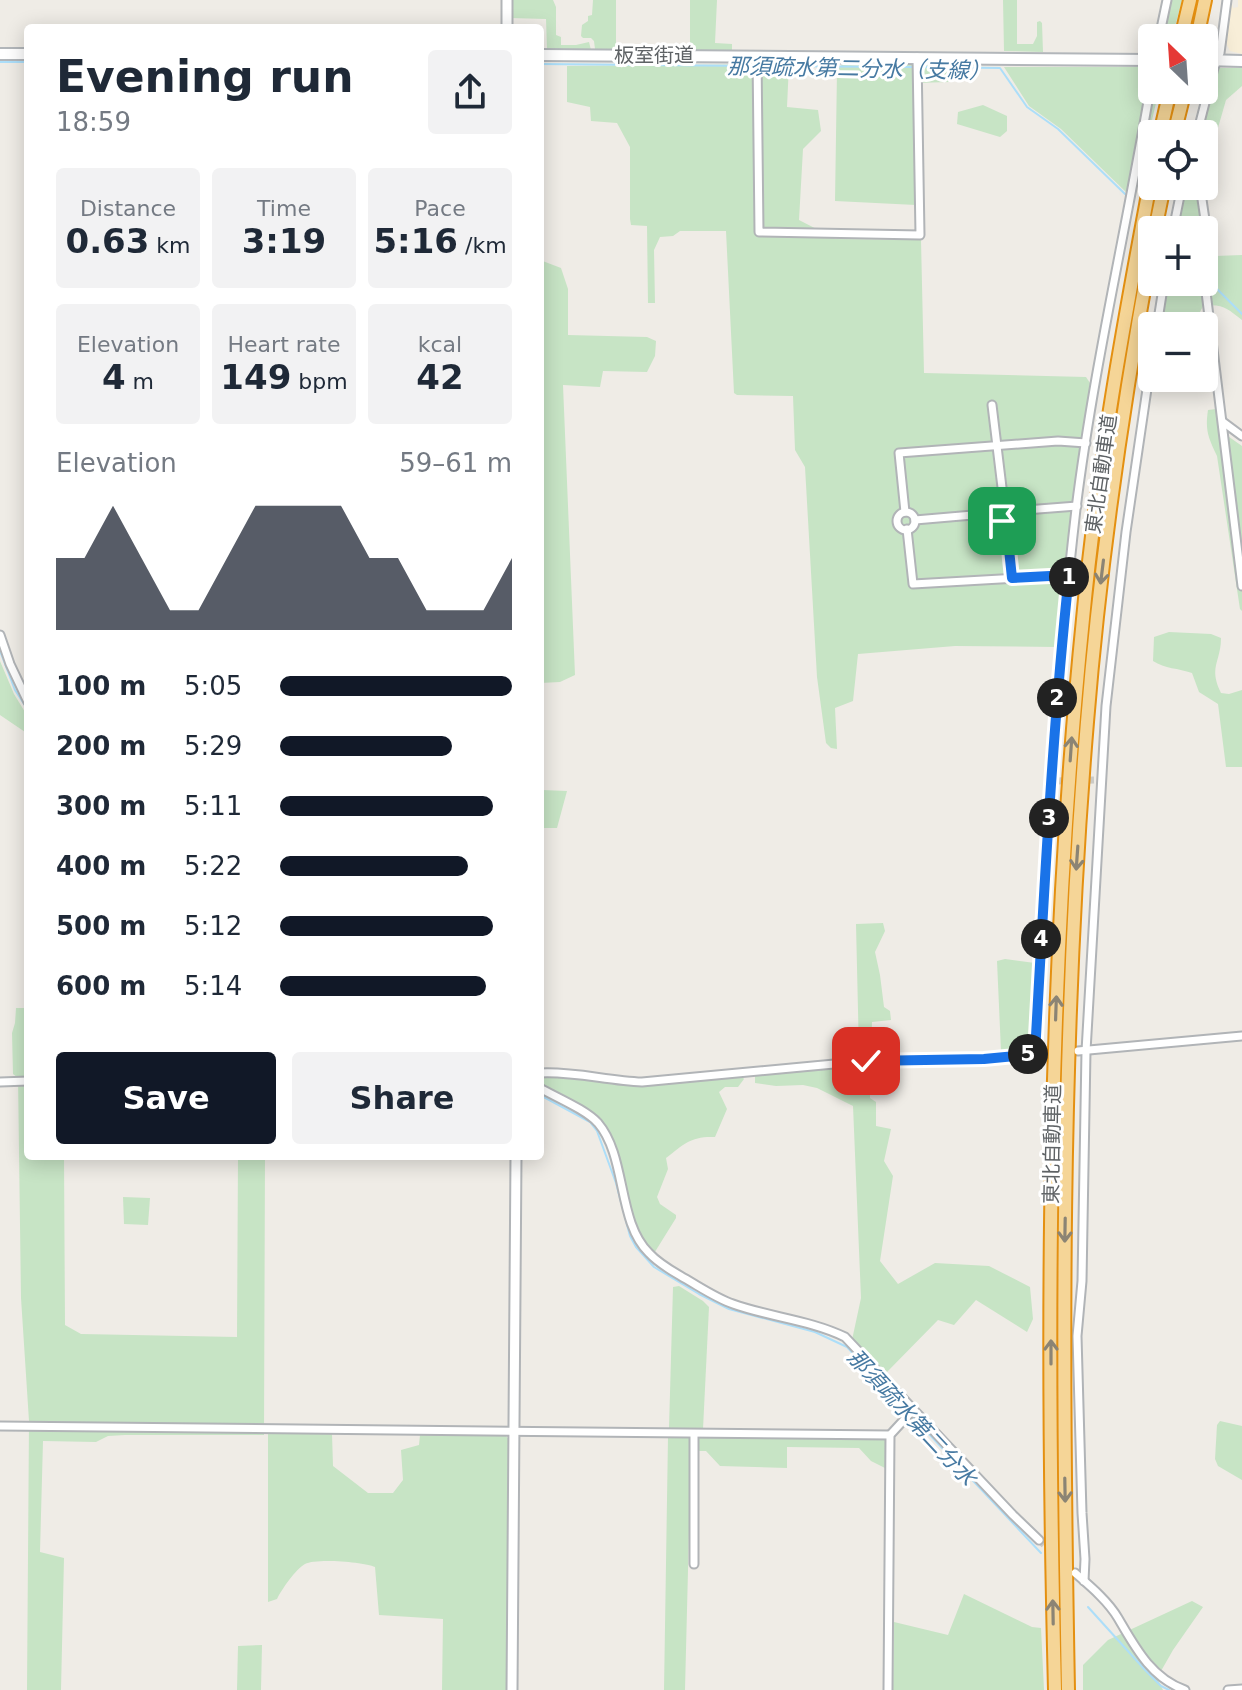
<!DOCTYPE html>
<html lang="en">
<head>
<meta charset="utf-8">
<style>
	body { margin:0; font-family:"DejaVu Sans","Noto Sans JP",sans-serif; background:#f2f2f3; color:#1f2937; height:100vh; display:flex; flex-direction:column; font-size:30px; white-space:nowrap }
	* { box-sizing:border-box; margin:0 }
	p { font-size:26px; color:#747a83 }
	.icon { flex:none; width:44px; height:44px; fill:none; stroke:currentColor; stroke-width:2; stroke-linecap:round; stroke-linejoin:round }
	.map { position:relative; flex:1; overflow:hidden }
	.details { position:absolute; left:24px; top:24px; width:520px; height:1136px; display:flex; flex-direction:column; background:#fff; border-radius:8px; box-shadow:0 4px 20px #0003 }
	.details>* { flex:none }
	.needle { width:52px; rotate:335deg }
	.tools { position:absolute; left:1138px; top:24px; display:grid; gap:16px }
	.tools a { display:grid; place-items:center; width:80px; height:80px; border-radius:8px; background:#fff; box-shadow:0 4px 20px #0003; font-size:40px }
	.pin { position:absolute; display:grid; place-items:center; width:68px; height:68px; color:#fff; margin:-34px; border-radius:16px; box-shadow:0 4px 12px #0006 }
	.km { position:absolute; width:40px; height:40px; margin:-20px; border-radius:50%; background:#222; color:#fff; font-size:22px; line-height:40px; text-align:center }
	.round { display:grid; place-items:center; flex:none; width:84px; height:84px; border-radius:8px; background:#f2f2f3 }
	.headline { display:flex; align-items:center; justify-content:space-between; height:136px; padding:0 32px }
	h1 { font-size:44px; font-weight:800; line-height:60px }
	.metrics { display:grid; grid-template-columns:repeat(3,1fr); gap:12px; height:136px; padding:8px 32px }
	.metrics div { display:grid; align-content:center; border-radius:8px; background:#f2f2f3; text-align:center }
	.metrics b { font-size:34px; font-weight:800 }
	.metrics small { font-size:22px; font-weight:400 }
	.metrics p { font-size:22px }
	.chart { height:224px; padding:16px 32px }
	.chart p { display:flex; justify-content:space-between }
	.chart svg { width:100%; height:144px; margin-top:8px; fill:#111827; opacity:.7 }
	.cta { display:flex; gap:16px; margin-top:auto; padding:16px 32px }
	.cta a { flex:1; height:92px; border-radius:8px; background:#111827; color:#fff; font-size:32px; font-weight:800; line-height:92px; text-align:center }
	.cta a+a { background:#f2f2f3; color:#1f2937 }
	ul { padding:0 32px; list-style:none; font-size:26px }
	li { display:grid; grid-template-columns:128px 96px 1fr; align-items:center; height:60px }
	li i { height:20px; border-radius:10px; background:#111827 }
	.map>svg:first-child { display:block }
	.green { fill:#c7e4c5 }
	.sand { fill:#f8eed8 }
	.lines { fill:none; stroke-linecap:round; stroke-linejoin:round }
	.stream { stroke:#acdef9; stroke-width:2 }
	.minor-tunnel { stroke:#cbcac6; stroke-width:7; stroke-dasharray:7 3.5; stroke-linecap:butt }
	.minor-casing { stroke:#b1b4b7; stroke-width:11 }
	.tertiary-casing { stroke:#b1b4b7; stroke-width:13 }
	.secondary-casing { stroke:#b2b6ba; stroke-width:14 }
	.motorway-casing { stroke:#e49011; stroke-width:16 }
	.minor { stroke:#fff; stroke-width:7 }
	.tertiary { stroke:#fff; stroke-width:9 }
	.secondary { stroke:#fff; stroke-width:10 }
	.motorway { stroke:#f5d597; stroke-width:12 }
	.oneway { stroke:#8b8474 }
	.route-casing { stroke:#fff; stroke-width:16 }
	.route { stroke:#1a73e8; stroke-width:10 }
	.labels { text-anchor:middle; stroke-width:6; stroke-linejoin:round; paint-order:stroke }
	.street-label { font-size:20px; fill:#5e6265; stroke:#fff }
	.water-label { font-size:22px; font-style:italic; fill:#477aa2; stroke:#fff }
</style>
</head>
<body>
<div class="map">
<svg width="1242" height="1690" viewBox="0 0 1242 1690">
	<rect width="100%" height="100%" fill="#efece6"/>
	<g class="green">
		<path d="M 510,0 L 553,0 L 556,7 L 556,35 L 561,37 L 561,45 L 576,45 L 589,42 L 591,50 L 547,49 L 546,19 L 510,18 Z"/>
		<path d="M 593,0 L 616,0 L 616,49 L 595,49 L 594,41 L 591,38 L 583,38 L 581,36 L 582,25 L 588,21 L 588,16 L 592,15 Z"/>
		<path d="M 690,0 L 717,0 L 715,43 L 732,44 L 732,50 L 690,50 Z"/>
		<path d="M 1003,0 L 1017,0 L 1017,44 L 1033,44 L 1037,36 L 1037,22 L 1040,21 L 1042,23 L 1043,52 L 1004,51 Z"/>
		<path d="M 1170,0 L 1182,0 L 1172,38 L 1162,38 Z"/>
		<path d="M 843,63 L 944,64 L 950,70 L 949,82 L 915,83 L 916,205 L 835,201 L 837,71 Z"/>
		<path d="M 789,64 L 787,107 L 818,110 L 821,131 L 803,149 L 799,220 L 836,239 L 921,240 L 924,373 L 1086,377 L 1090,383 L 1061,597 L 1056,647 L 955,646 L 858,654 L 853,701 L 835,708 L 837,749 L 831,748 L 826,743 L 817,677 L 805,467 L 795,450 L 793,396 L 737,395 L 734,393 L 726,231 L 680,231 L 673,236 L 660,237 L 654,250 L 655,303 L 648,303 L 647,226 L 631,225 L 630,219 L 630,147 L 617,123 L 591,121 L 590,107 L 567,102 L 567,66 Z"/>
		<path d="M 1004,67 L 1152,67 L 1152,90 L 1159,90 L 1134,198 L 1129,195 L 1061,129 L 1029,106 Z"/>
		<path d="M 1219,68 L 1242,68 L 1242,86 L 1226,100 L 1211,152 L 1204,154 L 1204,134 L 1202,134 Z"/>
		<path d="M 983,105 L 1007,116 L 1007,131 L 1000,137 L 957,124 L 958,112 Z"/>
		<path d="M 1182,186 L 1195,186 L 1203,230 L 1173,230 Z"/>
		<path d="M 1204,236 L 1206,250 L 1215,256 L 1242,255 L 1242,320 C 1228,309 1222,303 1203,306 L 1200,312 L 1162,317 L 1159,315 L 1164,282 L 1204,282 Z"/>
		<path d="M 540,260 L 561,268 L 568,289 L 568,335 L 647,337 L 656,341 L 655,356 L 647,372 L 603,371 L 600,387 L 563,385 L 575,675 L 560,682 L 540,683 L 540,380 L 542,379 L 540,358 Z"/>
		<path d="M 1216,409 L 1220,415 L 1222,432 L 1242,446 L 1242,611 L 1240,609 L 1217,456 C 1208,437 1205,430 1208,410 Z"/>
		<path d="M 1169,632 L 1211,634 L 1221,638 C 1221,662 1208,667 1221,693 L 1229,694 L 1242,690 L 1242,767 L 1226,767 L 1218,704 L 1199,692 L 1192,673 C 1178,668 1165,669 1153,661 L 1154,637 Z"/>
		<path d="M 0,661 L 14,694 L 28,717 L 28,734 L 0,715 Z"/>
		<path d="M 540,787 L 542,790 L 567,791 L 557,828 L 540,828 Z"/>
		<path d="M 883,923 L 885,931 L 875,952 L 880,975 L 884,1007 L 890,1011 L 891,1020 L 872,1022 L 871,1054 L 859,1053 L 856,924 Z"/>
		<path d="M 1005,959 L 1035,963 L 1031,1050 L 1001,1051 L 997,961 Z"/>
		<path d="M 16,1008 L 28,1008 L 28,1156 L 64,1156 L 65,1325 L 81,1334 L 237,1337 L 238,1156 L 265,1156 L 264,1435 L 125,1435 L 108,1436 L 96,1442 L 43,1441 L 40,1552 L 64,1558 L 61,1690 L 27,1690 L 29,1421 L 21,1298 L 18,1078 L 13,1074 L 12,1033 L 15,1023 Z"/>
		<path d="M 870,1064 L 870,1098 L 876,1102 L 876,1126 L 891,1129 L 884,1161 L 893,1176 L 880,1261 L 898,1284 L 935,1263 L 989,1266 L 1030,1287 L 1033,1319 L 1027,1332 L 976,1300 L 954,1325 L 938,1320 L 887,1372 L 882,1371 L 852,1340 L 861,1298 L 853,1106 L 817,1088 L 803,1085 L 776,1086 L 755,1083 L 755,1074 Z"/>
		<path d="M 563,1075 L 621,1083 L 741,1075 L 744,1079 L 738,1087 L 725,1087 L 719,1092 L 727,1109 L 715,1137 C 691,1136 684,1144 666,1158 L 668,1169 L 657,1197 L 660,1204 L 676,1215 L 676,1218 L 653,1255 L 636,1230 L 621,1168 L 611,1140 L 601,1119 L 540,1085 L 540,1076 Z"/>
		<path d="M 123,1197 L 150,1198 L 148,1225 L 124,1224 Z"/>
		<path d="M 679,1286 L 703,1301 L 709,1307 L 703,1429 L 669,1428 L 673,1287 Z"/>
		<path d="M 1220,1421 L 1242,1426 L 1242,1480 L 1218,1466 L 1215,1459 L 1217,1425 Z"/>
		<path d="M 268,1432 L 332,1434 L 333,1466 L 368,1493 L 393,1493 L 403,1480 L 401,1450 L 419,1445 L 420,1435 L 506,1436 L 510,1441 L 509,1690 L 442,1690 L 443,1619 L 379,1615 L 375,1567 C 364,1562 316,1558 305,1564 C 295,1570 282,1589 277,1599 L 268,1602 Z"/>
		<path d="M 668,1437 L 885,1439 L 885,1468 L 871,1461 L 859,1448 L 787,1447 L 787,1468 L 720,1466 L 706,1451 L 691,1451 L 685,1690 L 664,1690 Z"/>
		<path d="M 964,1594 L 1032,1627 L 1041,1628 L 1044,1690 L 893,1690 L 894,1622 L 948,1635 Z"/>
		<path d="M 1192,1601 L 1203,1607 L 1173,1650 L 1157,1678 L 1163,1690 L 1083,1690 L 1083,1665 L 1108,1640 Z"/>
		<path d="M 262,1645 L 261,1690 L 237,1690 L 238,1646 Z"/>
	</g>
	<path class="sand" d="M 1231,0 L 1233,8 L 1238,7 L 1238,0 L 1242,0 L 1242,54 L 1230,51 L 1225,41 Z"/>
	<g class="lines">
		<g class="stream">
			<path d="M 0,62 L 28,62"/>
			<path d="M 540,64 L 755,66"/>
			<path d="M 761,66 L 915,67"/>
			<path d="M 921,67 L 1000,68 L 1027,107 L 1058,129 L 1125,194"/>
			<path d="M 1211,283 L 1242,314"/>
			<path d="M 0,651 L 15,690 L 28,710"/>
			<path d="M 540,1095 L 590,1122 L 597,1131 L 616,1183 L 630,1236 L 636,1247 L 654,1267 L 699,1294 L 729,1309 L 815,1332 L 847,1347 L 1041,1553"/>
			<path d="M 1088,1607 L 1146,1671 L 1161,1686 L 1169,1690"/>
		</g>
		<g class="minor-tunnel">
			<path d="M 1056,781 L 1094,780"/>
			<path d="M 1035,1054 L 1057,1052"/>
			<path d="M 1039,1540 L 1067,1566"/>
		</g>
		<defs>
			<g id="minor">
				<path d="M 1159,38 L 1167,0"/>
				<path d="M 757,56 L 759,232 L 920,235 L 917,57"/>
				<path d="M 1197,134 L 1214,68 L 1220,53 L 1227,0"/>
				<path d="M 1200,186 L 1211,260 L 1206,292 L 1242,586"/>
				<path d="M 1173,230 L 1182,186"/>
				<path d="M 1157,326 L 1164,282"/>
				<path d="M 992,405 L 1004,504"/>
				<path d="M 1223,422 L 1242,436"/>
				<circle cx="1004" cy="512" r="9"/>
				<path d="M 1013,511 L 1077,506"/>
				<path d="M 905,512 L 899,453 L 1058,441 L 1086,443"/>
				<circle cx="906" cy="521" r="9"/>
				<path d="M 915,520 L 996,513"/>
				<path d="M 1006,521 L 1012,578"/>
				<path d="M 907,529 L 913,584 L 1069,575"/>
				<path d="M 0,635 L 10,664 L 28,702"/>
				<path d="M 1078,1051 L 1242,1036"/>
				<path d="M 540,1073 C 574,1071 608,1081 642,1082 L 866,1061 L 984,1059 L 1035,1054 C 1045,872 1055,690 1076,509 C 1094,364 1128,222 1152,78"/>
				<path d="M 0,1082 L 28,1081"/>
				<path d="M 540,1088 C 557,1098 585,1109 598,1123 C 627,1157 617,1222 649,1253 C 659,1264 672,1271 684,1278 C 700,1287 716,1298 733,1304 C 769,1317 810,1320 845,1337 L 1013,1515 L 1039,1540"/>
				<path d="M 0,1426 L 890,1435"/>
				<path d="M 694,1564 L 694,1434"/>
				<path d="M 1075,1573 C 1090,1586 1108,1601 1118,1618 C 1135,1647 1151,1678 1185,1690"/>
				<path d="M 1084,1581 L 1085,1559 L 1082,1513 L 1077,1336 L 1082,1281 L 1086,1051 L 1106,706 L 1126,532 L 1152,355"/>
				<path d="M 888,1690 L 890,1435 L 913,1410"/>
				<path d="M 1228,1690 L 1242,1689"/>
			</g>
			<g id="tertiary">
				<path d="M 507,0 L 507,28"/>
				<path d="M 512,1690 L 516,1156"/>
			</g>
			<g id="secondary">
				<path d="M 0,54 L 28,54"/>
				<path d="M 540,55 L 1152,60"/>
				<path d="M 1204,60 L 1242,61"/>
			</g>
			<g id="motorway">
				<path d="M 1181,38 L 1190,0"/>
				<path d="M 1197,38 L 1205,0"/>
				<path d="M 1160,134 L 1170,90"/>
				<path d="M 1174,134 L 1185,90"/>
				<path d="M 1155,230 L 1164,186"/>
				<path d="M 1055,1690 C 1046,1333 1047,975 1083,619 C 1097,469 1124,321 1152,173"/>
				<path d="M 1068,1690 C 1062,1367 1060,1044 1087,722 C 1100,562 1123,403 1152,245"/>
			</g>
		</defs>
		<use href="#minor" class="minor-casing"/>
		<use href="#tertiary" class="tertiary-casing"/>
		<use href="#secondary" class="secondary-casing"/>
		<use href="#motorway" class="motorway-casing"/>
		<use href="#minor" class="minor"/>
		<use href="#tertiary" class="tertiary"/>
		<use href="#secondary" class="secondary"/>
		<use href="#motorway" class="motorway"/>
	</g>
	<defs><path id="oneway-shaft" d="M-6 0H5M1.5-3L5.5 0L1.5 3" fill="none" stroke-width="1.6" stroke-linecap="round" stroke-linejoin="round" transform="scale(2)"/></defs>
	<g class="oneway">
		<use href="#oneway-shaft" transform="translate(1102 572) rotate(97)"/>
		<use href="#oneway-shaft" transform="translate(1071 749) rotate(-86)"/>
		<use href="#oneway-shaft" transform="translate(1077 858) rotate(94)"/>
		<use href="#oneway-shaft" transform="translate(1056 1008) rotate(-88)"/>
		<use href="#oneway-shaft" transform="translate(1065 1230) rotate(91)"/>
		<use href="#oneway-shaft" transform="translate(1051 1352) rotate(-90)"/>
		<use href="#oneway-shaft" transform="translate(1065 1490) rotate(89)"/>
		<use href="#oneway-shaft" transform="translate(1053 1612) rotate(-91)"/>
	</g>
	<g class="lines">
		<defs>
			<path id="route" d="M 866,1061 L 984,1059 L 1035,1054 C 1044,894 1052,734 1069,575 L 1012,578 L 1006,521 L 1002,521"/>
		</defs>
		<use href="#route" class="route-casing"/>
		<use href="#route" class="route"/>
	</g>
	<g class="labels">
		<g class="street-label">
			<text x="654" y="62">板室街道</text>
			<text transform="translate(1101 474) rotate(-82)" y="7">東北自動車道</text>
			<text transform="translate(1052 1144) rotate(-89)" y="7">東北自動車道</text>
		</g>
		<g class="water-label">
			<text transform="translate(859 68) rotate(1)" y="8">那須疏水第二分水（支線）</text>
			<text transform="translate(912 1417) rotate(47)" y="8">那須疏水第二分水</text>
		</g>
	</g>
</svg>
<div class="tools">
<a><svg class="needle" viewBox="-14 -14 28 28"><path d="M0-13l5 13h-10z" fill="#e53935"/><path d="M0 13l5-13h-10z" fill="#747a83"/></svg></a>
<a><svg class="icon" aria-label="locate" viewBox="0 0 24 24"><circle cx="12" cy="12" r="6"/><path d="M12 2v4M12 18v4M2 12h4M18 12h4"/></svg></a>
<a>+</a>
<a>−</a>
</div>
<div class="pin" style="left:1002px;top:521px;background:#1e9e55"><svg class="icon" aria-label="arrive" viewBox="0 0 24 24"><path d="M6 21V4h12l-3 4 3 4H6"/></svg></div>
<div class="pin" style="left:866px;top:1061px;background:#d93025"><svg class="icon" aria-label="check" viewBox="0 0 24 24"><path d="M5 12l5 5 9-10"/></svg></div>
<b class="km" style="left:1069px;top:577px">1</b>
<b class="km" style="left:1057px;top:698px">2</b>
<b class="km" style="left:1049px;top:818px">3</b>
<b class="km" style="left:1041px;top:939px">4</b>
<b class="km" style="left:1028px;top:1054px">5</b>
<section class="details">
<div class="headline"><div><h1>Evening run</h1><p>18:59</p></div><a class="round"><svg class="icon" aria-label="share" viewBox="0 0 24 24"><path d="M12 15V3M7 8l5-5 5 5M5 13v7h14v-7"/></svg></a></div>
<div class="metrics">
<div><p>Distance</p><b>0.63<small> km</small></b></div>
<div><p>Time</p><b>3:19</b></div>
<div><p>Pace</p><b>5:16<small> /km</small></b></div>
</div>
<div class="metrics">
<div><p>Elevation</p><b>4<small> m</small></b></div>
<div><p>Heart rate</p><b>149<small> bpm</small></b></div>
<div><p>kcal</p><b>42</b></div>
</div>
<div class="chart"><p><span>Elevation</span>59–61 m</p>
<svg viewBox="0 0 160 44" preserveAspectRatio="none"><path d="M0 44V22L10 22L20 6L30 22L40 38L50 38L60 22L70 6L80 6L90 6L100 6L110 22L120 22L130 38L140 38L150 38L160 22V44z"/></svg>
</div>
<ul>
<li><b>100 m</b>5:05<i style="width:100%"></i></li>
<li><b>200 m</b>5:29<i style="width:74%"></i></li>
<li><b>300 m</b>5:11<i style="width:92%"></i></li>
<li><b>400 m</b>5:22<i style="width:81%"></i></li>
<li><b>500 m</b>5:12<i style="width:92%"></i></li>
<li><b>600 m</b>5:14<i style="width:89%"></i></li>
</ul>
<div class="cta"><a>Save</a><a>Share</a></div>
</section>
</div>
</body>
</html>
